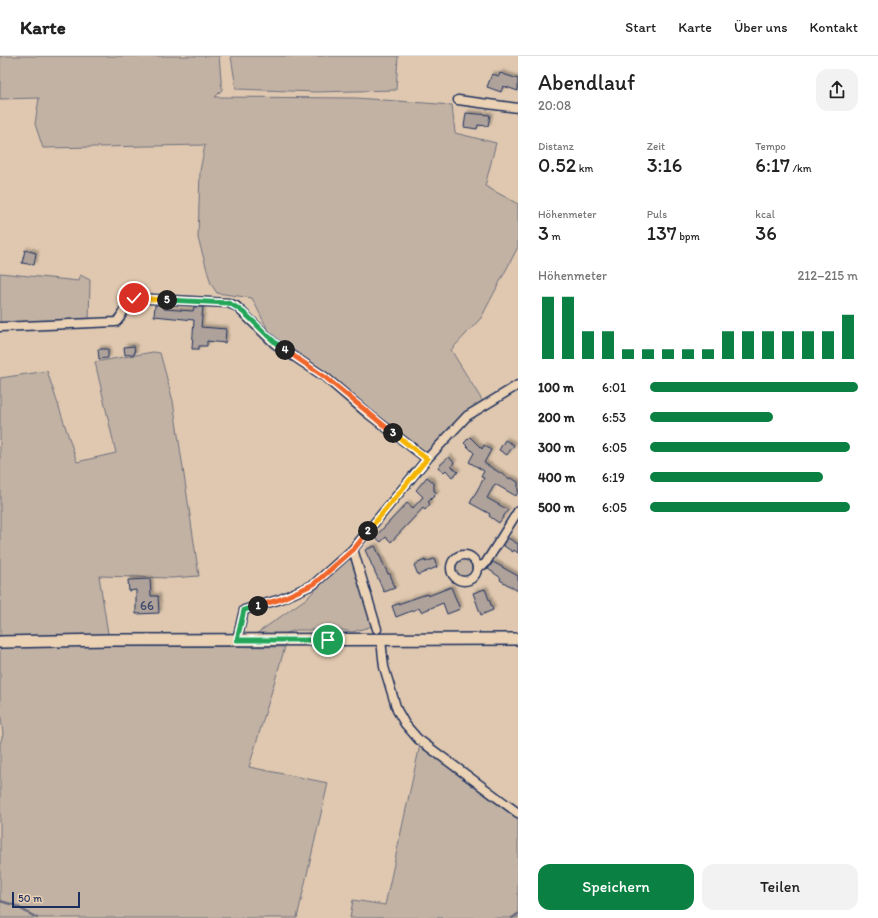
<!DOCTYPE html>
<html lang="de">
<head>
<meta charset="utf-8">
<style>
	body { margin:0; font-family:Itim,sans-serif; background:#f2f2f2; color:#222; height:100vh; display:flex; flex-direction:column; font-size:15px; white-space:nowrap }
	* { box-sizing:border-box; margin:0 }
	p { font-size:13px; color:#767676 }
	.icon { flex:none; width:22px; height:22px; fill:none; stroke:currentColor; stroke-width:2; stroke-linecap:round; stroke-linejoin:round }
	.map { position:relative; flex:1; overflow:hidden }
	.drawer { display:flex; flex-direction:column; background:#fff; width:360px }
	.drawer>* { flex:none }
	.scale { position:absolute; left:12px; bottom:10px; width:68px; box-sizing:border-box; padding-left:4px; border:2px solid #1b2f5e; border-top:0; font-size:11px; line-height:14px; white-space:nowrap; color:#1b2f5e; -webkit-text-stroke:3px #ecd2b4; paint-order:stroke }
	.pin { position:absolute; display:grid; place-items:center; width:34px; height:34px; color:#fff; margin:-17px; border:2px solid #fff; border-radius:50%; box-shadow:0 1px 4px #0007 }
	.km { position:absolute; width:20px; height:20px; margin:-10px; border-radius:50%; background:#222; color:#fff; font-size:11px; line-height:20px; text-align:center }
	.round { display:grid; place-items:center; flex:none; width:42px; height:42px; border-radius:12px; background:#f2f2f2 }
	.headline { display:flex; align-items:center; justify-content:space-between; height:68px; padding:0 20px }
	h1 { font-size:22px; font-weight:600; line-height:30px }
	.metrics { display:grid; grid-template-columns:repeat(3,1fr); gap:6px; height:68px; padding:4px 20px }
	.metrics div { display:grid; align-content:center }
	.metrics b { font-size:20px; font-weight:600 }
	.metrics small { font-size:11px; font-weight:400 }
	.metrics p { font-size:11px }
	.chart { height:112px; padding:8px 20px }
	.chart p { display:flex; justify-content:space-between }
	.chart svg { width:100%; height:72px; margin-top:4px; stroke:#0b8043; stroke-width:6 }
	.action { display:flex; gap:8px; margin-top:auto; padding:8px 20px }
	.action a { flex:1; height:46px; border-radius:12px; background:#0b8043; color:#fff; font-size:16px; font-weight:600; line-height:46px; text-align:center }
	.action a+a { background:#f2f2f2; color:#222 }
	ul { padding:0 20px; list-style:none; font-size:13px }
	li { display:grid; grid-template-columns:64px 48px 1fr; align-items:center; height:30px }
	li i { height:10px; border-radius:5px; background:#0b8043 }
	header { display:flex; align-items:center; gap:24px; box-sizing:border-box; height:56px; padding:0 20px; background:#fff; border-bottom:1px solid #e0e0e0 }
	header strong { font-size:19px }
	nav { display:flex; gap:22px; margin-inline-start:auto; font-size:14px }
	main { display:flex; flex:1; min-height:0 }
	.map>svg:first-child { display:block }
	.green { fill:#c2b2a3; stroke:#6e7080 }
	.lines { fill:none; stroke-linecap:round; stroke-linejoin:round }
	.stream { stroke:#676a7d; stroke-width:2.5 }
	.building { fill:#afa29b; stroke:#1b2f5e; filter:url(#shadow) }
	.street-casing { stroke:#1b2f5e; stroke-width:11 }
	.secondary-casing { stroke:#1b2f5e; stroke-width:14 }
	.street { stroke:#ecd2b4; stroke-width:8 }
	.secondary { stroke:#ecd2b4; stroke-width:11 }
	.split-1-casing { stroke:#fff; stroke-width:8 }
	.split-2-casing { stroke:#fff; stroke-width:8 }
	.split-3-casing { stroke:#fff; stroke-width:8 }
	.split-4-casing { stroke:#fff; stroke-width:8 }
	.split-5-casing { stroke:#fff; stroke-width:8 }
	.split-6-casing { stroke:#fff; stroke-width:8 }
	.split-1 { stroke:#22a559; stroke-width:5 }
	.split-2 { stroke:#f0652b; stroke-width:5 }
	.split-3 { stroke:#f5b400; stroke-width:5 }
	.split-4 { stroke:#f0652b; stroke-width:5 }
	.split-5 { stroke:#22a559; stroke-width:5 }
	.split-6 { stroke:#f5b400; stroke-width:5 }
	.labels { text-anchor:middle; stroke-width:4; stroke-linejoin:round; paint-order:stroke }
	.number-label { font-size:13px; fill:#404c6d }
</style>
</head>
<body>
<header>
<strong>Karte</strong>
<nav><a>Start</a><a>Karte</a><a>Über uns</a><a>Kontakt</a></nav>
</header>
<main>
<div class="map">
<svg width="518" height="862" viewBox="0 0 518 862">
	<defs>
		<filter id="shadow"><feDropShadow dx="2.5" dy="-2.5" stdDeviation="1" flood-color="#0004"/></filter>
	</defs>
	<rect width="100%" height="100%" fill="#dfc8af"/>
	<filter id="ink" filterUnits="userSpaceOnUse"><feTurbulence type="fractalNoise" baseFrequency=".025" numOctaves="2"/><feDisplacementMap in="SourceGraphic" scale="8" xChannelSelector="R" yChannelSelector="G"/><feConvolveMatrix kernelMatrix="1 2 1 2 8 2 1 2 1" color-interpolation-filters="sRGB"/></filter>
	<g filter="url(#ink)">
		<g class="green">
			<path d="M 0,0 L 219,0 L 222,34 L 215,41 L 356,42 L 452,49 L 455,77 L 496,87 L 485,130 L 518,148 L 518,191 L 481,262 L 451,294 L 485,349 L 467,360 L 427,403 L 275,288 L 252,242 L 217,237 L 211,228 L 198,182 L 200,115 L 205,89 L 43,92 L 35,68 L 39,42 L 0,43 Z"/>
			<path d="M 231,0 L 398,0 L 396,34 L 316,36 L 236,33 Z"/>
			<path d="M 0,217 L 79,225 L 80,219 L 90,224 L 89,267 L 0,270 Z"/>
			<path d="M 153,296 L 160,297 L 173,345 L 199,520 L 171,522 L 99,520 L 109,584 L 0,586 L 0,322 L 47,315 L 77,406 L 116,397 L 95,306 Z"/>
			<circle cx="463" cy="512" r="9"/>
			<path d="M 349,503 L 354,507 L 373,570 L 352,576 L 342,574 L 296,574 L 284,578 L 256,578 L 307,542 L 343,507 Z"/>
			<path d="M 62,589 L 285,591 L 249,711 L 328,727 L 297,862 L 0,862 L 0,688 L 3,678 L 0,653 L 0,592 Z"/>
			<path d="M 420,689 L 518,763 L 518,862 L 350,862 L 353,844 L 385,849 Z"/>
		</g>
		<g class="lines">
			<g class="stream">
				<path d="M 0,845 L 14,849 L 37,862"/>
				<path d="M 512,862 L 518,858"/>
			</g>
		</g>
		<g class="building">
			<path d="M 500,17 L 518,23 L 518,35 L 503,30 L 501,36 L 487,31 L 492,18 L 499,20 Z"/>
			<path d="M 466,57 L 490,59 L 488,70 L 478,69 L 477,73 L 464,71 Z"/>
			<path d="M 25,194 L 36,197 L 34,209 L 22,207 Z"/>
			<path d="M 155,249 L 165,249 L 164,253 L 193,255 L 194,251 L 203,251 L 201,271 L 226,273 L 225,287 L 207,285 L 207,290 L 199,290 L 199,293 L 192,293 L 194,264 L 154,260 Z"/>
			<path d="M 134,290 L 135,298 L 125,299 L 124,291 Z"/>
			<path d="M 98,293 L 108,293 L 108,302 L 99,303 Z"/>
			<path d="M 470,381 L 482,393 L 484,389 L 491,394 L 484,407 L 510,423 L 511,422 L 518,426 L 518,436 L 516,440 L 495,428 L 487,442 L 508,454 L 499,467 L 489,460 L 490,458 L 470,447 L 484,422 L 481,421 L 484,415 L 469,406 L 474,397 L 464,387 Z"/>
			<path d="M 505,384 L 514,389 L 507,399 L 499,394 Z"/>
			<path d="M 449,401 L 454,407 L 451,410 L 458,416 L 452,421 L 446,414 L 443,417 L 438,411 Z"/>
			<path d="M 427,421 L 434,427 L 434,435 L 437,437 L 428,446 L 430,448 L 425,454 L 423,452 L 391,486 L 386,481 L 381,486 L 375,481 L 407,447 L 413,452 L 423,441 L 416,434 Z"/>
			<path d="M 508,482 L 518,488 L 518,497 L 514,494 L 513,496 L 504,490 Z"/>
			<path d="M 375,490 L 388,518 L 390,518 L 395,532 L 384,536 L 365,494 Z"/>
			<path d="M 434,503 L 437,511 L 418,519 L 414,509 L 425,504 L 425,506 Z"/>
			<path d="M 493,506 L 518,520 L 518,535 L 500,524 L 501,522 L 488,513 Z"/>
			<path d="M 150,523 L 151,540 L 158,540 L 159,557 L 136,558 L 136,534 L 129,535 L 128,524 Z"/>
			<path d="M 451,531 L 460,553 L 447,558 L 443,547 L 421,556 L 419,552 L 396,561 L 392,550 L 427,538 L 428,540 Z"/>
			<path d="M 485,533 L 493,554 L 481,559 L 473,537 Z"/>
		</g>
		<g class="lines">
			<defs>
				<g id="street">
					<path d="M 458,44 L 518,52"/>
					<path d="M 0,271 L 116,266 C 124,260 124,246 134,242 L 228,247 L 236,250 L 275,288 L 325,321 L 367,357 L 427,403"/>
					<path d="M 353,493 L 377,573"/>
					<circle cx="464" cy="512" r="13"/>
					<path d="M 477,511 L 485,508 L 518,455"/>
					<path d="M 237,584 L 244,554 L 281,543 L 314,528 L 353,493 L 427,403 L 467,360 L 518,329"/>
					<path d="M 381,584 L 384,611 L 397,654 L 405,668 L 418,683 L 518,757"/>
				</g>
				<path id="secondary" d="M 0,586 L 109,584 L 518,583"/>
			</defs>
			<use href="#street" class="street-casing"/>
			<use href="#secondary" class="secondary-casing"/>
			<use href="#street" class="street"/>
			<use href="#secondary" class="secondary"/>
		</g>
	</g>
	<g class="lines" filter="url(#ink)">
		<defs>
			<path id="split-1" d="M 258,550 L 244,554 L 237,584 L 328,584"/>
			<path id="split-2" d="M 258,550 L 281,543 L 314,528 L 354,493 L 368,475"/>
			<path id="split-3" d="M 368,475 L 427,403 L 393,377"/>
			<path id="split-4" d="M 285,294 L 325,321 L 393,377"/>
			<path id="split-5" d="M 167,244 L 228,247 C 247,254 266,282 285,294"/>
			<path id="split-6" d="M 134,242 L 167,244"/>
		</defs>
		<use href="#split-1" class="split-1-casing"/>
		<use href="#split-2" class="split-2-casing"/>
		<use href="#split-3" class="split-3-casing"/>
		<use href="#split-4" class="split-4-casing"/>
		<use href="#split-5" class="split-5-casing"/>
		<use href="#split-6" class="split-6-casing"/>
		<use href="#split-1" class="split-1"/>
		<use href="#split-2" class="split-2"/>
		<use href="#split-3" class="split-3"/>
		<use href="#split-4" class="split-4"/>
		<use href="#split-5" class="split-5"/>
		<use href="#split-6" class="split-6"/>
	</g>
	<g class="labels">
		<g class="number-label">
			<text x="147" y="554">66</text>
		</g>
	</g>
</svg>
<div class="scale">50 m</div>
<div class="pin" style="left:328px;top:584px;background:#1e9e55"><svg class="icon" aria-label="arrive" viewBox="0 0 24 24"><path d="M6 21V4h12l-3 4 3 4H6"/></svg></div>
<div class="pin" style="left:134px;top:242px;background:#d93025"><svg class="icon" aria-label="check" viewBox="0 0 24 24"><path d="M5 12l5 5 9-10"/></svg></div>
<b class="km" style="left:258px;top:550px">1</b>
<b class="km" style="left:368px;top:475px">2</b>
<b class="km" style="left:393px;top:377px">3</b>
<b class="km" style="left:285px;top:294px">4</b>
<b class="km" style="left:167px;top:244px">5</b>
</div>
<section class="drawer">
<div class="headline"><div><h1>Abendlauf</h1><p>20:08</p></div><a class="round"><svg class="icon" aria-label="share" viewBox="0 0 24 24"><path d="M12 15V3M7 8l5-5 5 5M5 13v7h14v-7"/></svg></a></div>
<div class="metrics">
<div><p>Distanz</p><b>0.52<small> km</small></b></div>
<div><p>Zeit</p><b>3:16</b></div>
<div><p>Tempo</p><b>6:17<small> /km</small></b></div>
</div>
<div class="metrics">
<div><p>Höhenmeter</p><b>3<small> m</small></b></div>
<div><p>Puls</p><b>137<small> bpm</small></b></div>
<div><p>kcal</p><b>36</b></div>
</div>
<div class="chart"><p><span>Höhenmeter</span>212–215 m</p>
<svg viewBox="0 0 160 44" preserveAspectRatio="none"><path d="M5 44V6M15 44V6M25 44V27M35 44V27M45 44V38M55 44V38M65 44V38M75 44V38M85 44V38M95 44V27M105 44V27M115 44V27M125 44V27M135 44V27M145 44V27M155 44V17"/></svg>
</div>
<ul>
<li><b>100 m</b>6:01<i style="width:100%"></i></li>
<li><b>200 m</b>6:53<i style="width:59%"></i></li>
<li><b>300 m</b>6:05<i style="width:96%"></i></li>
<li><b>400 m</b>6:19<i style="width:83%"></i></li>
<li><b>500 m</b>6:05<i style="width:96%"></i></li>
</ul>
<div class="action"><a>Speichern</a><a>Teilen</a></div>
</section>
</main>
</body>
</html>
